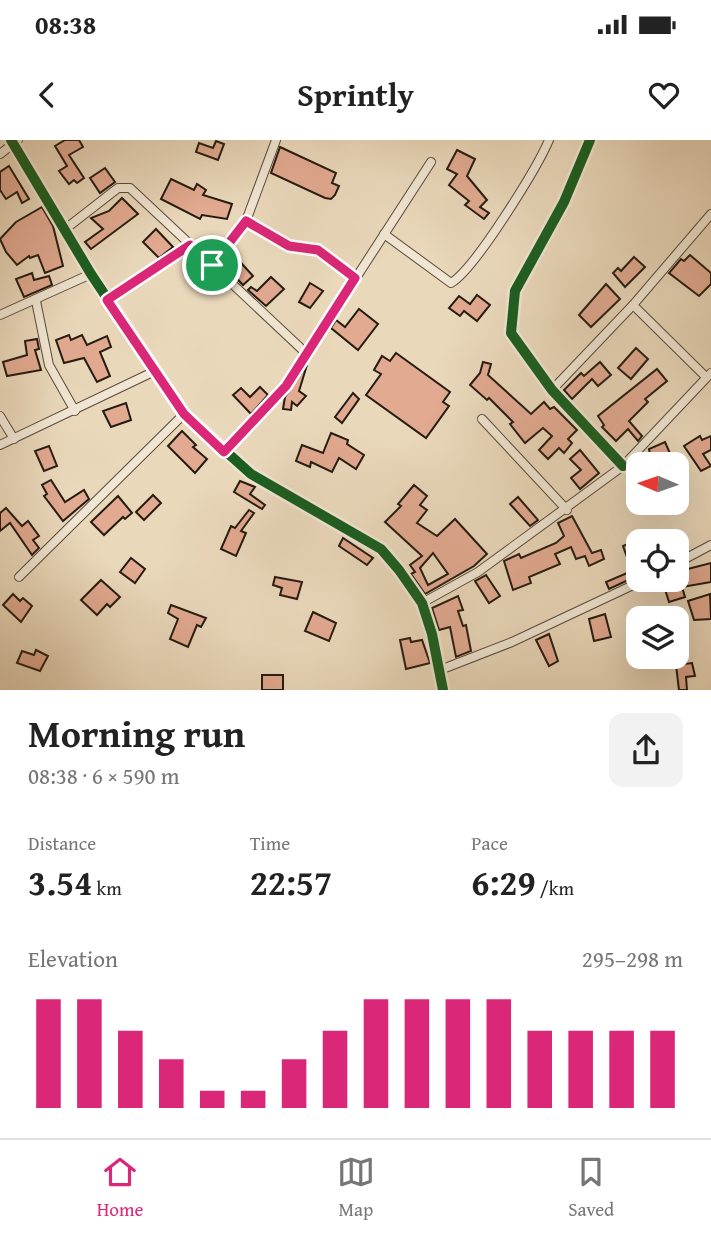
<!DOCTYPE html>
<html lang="en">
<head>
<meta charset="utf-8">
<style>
	body { margin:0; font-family:"Gentium Book Plus",serif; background:#f2f2f2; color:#222; height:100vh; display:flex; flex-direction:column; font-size:26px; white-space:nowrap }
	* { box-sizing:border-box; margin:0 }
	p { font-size:23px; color:#767676 }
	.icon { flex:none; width:38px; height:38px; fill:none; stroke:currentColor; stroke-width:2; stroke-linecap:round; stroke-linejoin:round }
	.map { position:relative; height:550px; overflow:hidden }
	.side { display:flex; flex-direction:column; background:#fff; flex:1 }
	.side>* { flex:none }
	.needle { width:46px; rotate:272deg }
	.buttons { position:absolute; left:626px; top:312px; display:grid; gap:14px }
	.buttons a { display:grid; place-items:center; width:63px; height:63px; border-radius:14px; background:#fff; box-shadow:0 7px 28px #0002; font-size:35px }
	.pin { position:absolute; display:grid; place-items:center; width:60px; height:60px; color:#fff; margin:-30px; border:4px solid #fff; border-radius:50%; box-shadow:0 2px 7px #0007 }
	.round { display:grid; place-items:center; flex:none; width:74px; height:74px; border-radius:14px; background:#f2f2f2 }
	.overview { display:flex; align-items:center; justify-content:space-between; height:119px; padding:0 28px }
	h1 { font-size:38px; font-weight:800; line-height:52px }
	.metrics { display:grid; grid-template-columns:repeat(3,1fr); gap:10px; height:119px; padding:7px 28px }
	.metrics div { display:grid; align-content:center }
	.metrics b { font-size:35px; font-weight:800 }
	.metrics small { font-size:19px; font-weight:400 }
	.metrics p { font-size:19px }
	.chart { height:196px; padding:14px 28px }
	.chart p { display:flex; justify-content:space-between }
	.chart svg { width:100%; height:126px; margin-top:7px; stroke:#db2777; stroke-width:6 }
	.status { display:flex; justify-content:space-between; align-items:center; height:49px; padding:0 35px; background:#fff; direction:ltr }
	.status svg { height:19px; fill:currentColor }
	header { display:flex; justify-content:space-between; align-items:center; height:91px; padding:0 28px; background:#fff; font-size:32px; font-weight:800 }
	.tabs { display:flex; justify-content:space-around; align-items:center; height:98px; border-top:2px solid #e0e0e0; background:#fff; font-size:19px; color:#767676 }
	.tabs a { display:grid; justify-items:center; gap:4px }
	.tabs .active { color:#db2777 }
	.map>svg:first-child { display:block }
	.building { fill:#e2aa91; stroke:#251b10; stroke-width:2; fill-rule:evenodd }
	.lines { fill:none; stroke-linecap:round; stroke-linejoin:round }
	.minor-casing { stroke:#564a3b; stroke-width:10 }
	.tertiary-casing { stroke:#564a3b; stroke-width:13 }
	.minor { stroke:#f1e6d3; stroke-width:8 }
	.tertiary { stroke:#f1e6d3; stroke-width:10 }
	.cycleway-casing { stroke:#f1e6d3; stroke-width:15 }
	.cycleway { stroke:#1b5e20; stroke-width:10 }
	.route-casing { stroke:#fff; stroke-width:14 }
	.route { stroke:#db2777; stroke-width:9 }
</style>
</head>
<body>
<div class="status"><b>08:38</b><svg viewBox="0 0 49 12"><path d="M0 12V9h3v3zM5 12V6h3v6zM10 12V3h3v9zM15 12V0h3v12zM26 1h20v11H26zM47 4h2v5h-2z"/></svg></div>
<header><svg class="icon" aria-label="back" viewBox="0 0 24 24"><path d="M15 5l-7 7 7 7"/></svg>Sprintly<svg class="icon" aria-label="heart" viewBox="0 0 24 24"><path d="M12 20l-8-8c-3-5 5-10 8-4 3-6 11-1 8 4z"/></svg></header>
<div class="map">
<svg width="711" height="550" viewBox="0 0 711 550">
	<rect width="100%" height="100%" fill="#ead8bb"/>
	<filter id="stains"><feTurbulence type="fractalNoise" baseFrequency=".00286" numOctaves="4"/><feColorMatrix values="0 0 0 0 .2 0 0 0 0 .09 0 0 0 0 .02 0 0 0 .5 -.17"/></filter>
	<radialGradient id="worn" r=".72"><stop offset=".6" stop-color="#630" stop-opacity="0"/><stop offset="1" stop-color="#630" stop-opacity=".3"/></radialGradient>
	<g class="building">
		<path d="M 65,0 L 79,0 L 83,7 L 69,15 L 84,38 L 77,43 L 74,40 L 69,44 L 59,31 L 67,26 L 55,6 Z"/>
		<path d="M 216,1 L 224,4 L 218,20 L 196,12 L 199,3 L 213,8 Z"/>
		<path d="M 280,7 L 336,33 L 332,43 L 339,46 L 335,55 L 331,59 L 325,58 L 271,33 Z"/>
		<path d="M 457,10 L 475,19 L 467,36 L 487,60 L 480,67 L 489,73 L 484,79 L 465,65 L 469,61 L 449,45 L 457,34 L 447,29 Z"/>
		<path d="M 9,26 L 29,59 L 22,63 L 17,52 L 6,59 L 0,50 L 0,32 Z"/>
		<path d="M 105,28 L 115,42 L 100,53 L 90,38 Z"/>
		<path d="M 171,39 L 194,50 L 197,44 L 206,50 L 203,55 L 232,64 L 227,79 L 202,75 L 200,79 L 161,59 Z"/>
		<path d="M 122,58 L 138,74 L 91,109 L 85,102 L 103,89 L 91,78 L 109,71 Z"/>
		<path d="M 42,67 L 53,86 L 63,126 L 45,133 L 38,115 L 30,118 L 29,116 L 17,125 L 6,112 L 0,99 L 16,82 Z"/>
		<path d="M 156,89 L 173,107 L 159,118 L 143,102 Z"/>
		<path d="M 232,113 L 253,136 L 243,145 L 222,123 Z"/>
		<path d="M 690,115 L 711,133 L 711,144 L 699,156 L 669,133 L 681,119 L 684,121 Z"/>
		<path d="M 634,117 L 645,127 L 625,147 L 613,133 L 618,128 L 621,131 Z"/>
		<path d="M 32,133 L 34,140 L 49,136 L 52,145 L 24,157 L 16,139 Z"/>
		<path d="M 271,137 L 284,149 L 266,166 L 248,150 L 251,147 L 257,151 Z"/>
		<path d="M 310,143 L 323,151 L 310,168 L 299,162 Z"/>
		<path d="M 606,144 L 620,159 L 591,187 L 579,175 Z"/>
		<path d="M 477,155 L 490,165 L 477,181 L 464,171 L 460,176 L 449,168 L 459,156 L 470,164 Z"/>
		<path d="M 359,169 L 378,184 L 358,210 L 331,188 L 336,180 L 345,187 Z"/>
		<path d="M 69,195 L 71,200 L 82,195 L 87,205 L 107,196 L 111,207 L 100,212 L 110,236 L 97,242 L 84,218 L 64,223 L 56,200 Z"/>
		<path d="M 37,199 L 39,209 L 35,210 L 41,230 L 7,236 L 3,222 L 27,215 L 25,201 Z"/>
		<path d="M 636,208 L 648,219 L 631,239 L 618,228 Z"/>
		<path d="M 396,213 L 450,252 L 443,262 L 449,266 L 426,298 L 366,255 L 381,234 L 374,230 L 382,216 L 390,221 Z"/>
		<path d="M 483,222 L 491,224 L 488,235 L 531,274 L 544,262 L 550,269 L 554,267 L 577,290 L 568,299 L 572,303 L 564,313 L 559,308 L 548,319 L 539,310 L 552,296 L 543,288 L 525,303 L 510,284 L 513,282 L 489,258 L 487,260 L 470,245 L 480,233 Z"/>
		<path d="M 600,222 L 611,235 L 598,246 L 592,239 L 572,259 L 564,250 L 581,233 L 584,236 Z"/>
		<path d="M 307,225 L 299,251 L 306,256 L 297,266 L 292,262 L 291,270 L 283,269 L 285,257 Z"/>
		<path d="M 657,229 L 667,241 L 645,259 L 648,262 L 629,281 L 642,296 L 638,301 L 628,289 L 616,301 L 602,287 L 604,285 L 598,276 Z"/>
		<path d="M 260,247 L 268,255 L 251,274 L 233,255 L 241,248 L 250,257 Z"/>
		<path d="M 353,253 L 359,259 L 342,283 L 335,277 Z"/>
		<path d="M 126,263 L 131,280 L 111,287 L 103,271 Z"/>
		<path d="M 182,291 L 196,305 L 193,307 L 207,319 L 195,333 L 168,306 Z"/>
		<path d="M 331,293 L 348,300 L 347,304 L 364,315 L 356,329 L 339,318 L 332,332 L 311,322 L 310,327 L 296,321 L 302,305 L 323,313 Z"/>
		<path d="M 700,296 L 702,300 L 711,296 L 711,310 L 703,314 L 711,326 L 701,331 L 684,306 Z"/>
		<path d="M 665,302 L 672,318 L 652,324 L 649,309 Z"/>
		<path d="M 49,306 L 57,326 L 44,331 L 35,311 Z"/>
		<path d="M 580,310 L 599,333 L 580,349 L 571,338 L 581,330 L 570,319 Z"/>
		<path d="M 51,340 L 65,362 L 84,350 L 89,359 L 63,381 L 44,356 L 47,354 L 42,345 Z"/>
		<path d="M 240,341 L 255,347 L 250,354 L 265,365 L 262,369 L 234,352 Z"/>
		<path d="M 414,345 L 427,356 L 420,365 L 427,370 L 417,383 L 437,396 L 455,379 L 487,414 L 474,426 L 425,454 L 411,434 L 415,432 L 410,425 L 422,416 L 385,382 L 401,366 L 398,364 ZM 433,413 L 448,434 L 428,445 L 420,428 Z"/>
		<path d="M 153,355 L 161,363 L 144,380 L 136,372 Z"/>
		<path d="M 118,356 L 132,373 L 125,379 L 123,377 L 104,395 L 91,382 Z"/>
		<path d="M 518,357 L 538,380 L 530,386 L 510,364 Z"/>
		<path d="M 6,368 L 22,386 L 28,381 L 39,396 L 33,400 L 39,408 L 32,415 L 10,383 L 0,391 L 0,373 Z"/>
		<path d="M 249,370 L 254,373 L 241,391 L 246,393 L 236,416 L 221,409 L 231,386 L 235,388 Z"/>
		<path d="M 572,376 L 592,413 L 601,410 L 604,419 L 589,426 L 585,416 L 576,419 L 571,407 L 555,414 L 560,424 L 529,437 L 531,443 L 513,450 L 504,421 L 519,414 L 521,418 L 556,403 L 564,396 L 558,383 Z"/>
		<path d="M 343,398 L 373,418 L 367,425 L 339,406 Z"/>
		<path d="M 639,399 L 639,435 L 609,449 L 606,442 L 632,431 L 623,406 Z"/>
		<path d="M 131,418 L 145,429 L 135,443 L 120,432 Z"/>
		<path d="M 711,423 L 711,442 L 682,447 L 685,457 L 669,462 L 663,443 L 681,438 L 680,431 Z"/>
		<path d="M 486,435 L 500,456 L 489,463 L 475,441 Z"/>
		<path d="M 275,437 L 302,442 L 297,459 L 280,455 L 282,448 L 273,445 Z"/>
		<path d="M 101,440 L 120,457 L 110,467 L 107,464 L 97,475 L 81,460 Z"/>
		<path d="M 13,454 L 20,461 L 23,458 L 32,466 L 21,482 L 3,465 Z"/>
		<path d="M 710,454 L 711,479 L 694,480 L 688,461 Z"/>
		<path d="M 458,456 L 463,470 L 458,471 L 463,486 L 466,485 L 471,511 L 456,517 L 450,487 L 439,490 L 432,468 Z"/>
		<path d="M 171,465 L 206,478 L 201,487 L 197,485 L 188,507 L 170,499 L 178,479 L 168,473 Z"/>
		<path d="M 313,472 L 336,483 L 329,501 L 305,491 Z"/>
		<path d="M 605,474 L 611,497 L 594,501 L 589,479 Z"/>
		<path d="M 549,494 L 558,521 L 549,526 L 536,500 Z"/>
		<path d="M 410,498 L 411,502 L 422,500 L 430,523 L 406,529 L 400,500 Z"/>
		<path d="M 36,510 L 48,516 L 40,531 L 17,523 L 22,511 L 34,515 Z"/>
		<path d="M 692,523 L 695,536 L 686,537 L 687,550 L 679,550 L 676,525 Z"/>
		<rect x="262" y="535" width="21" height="15"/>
	</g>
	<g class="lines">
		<defs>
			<g id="minor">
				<path d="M 590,0 L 564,62 L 515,151 L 511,193 L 552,250 L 623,326"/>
				<path d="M 0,14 L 18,0"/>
				<path d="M 246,81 L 289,106 L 318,110 L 355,138"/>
				<path d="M 64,90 L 118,48 L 130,48 L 308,215"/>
				<path d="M 384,94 L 451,143 C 475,129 537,28 549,0"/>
				<path d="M 212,125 L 246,81 L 276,0"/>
				<path d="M 107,160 L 190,105"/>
				<path d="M 36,161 L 49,225 L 75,271"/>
				<path d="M 633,165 L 706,237"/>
				<path d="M 0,175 L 91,134"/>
				<path d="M 552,250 L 633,165 L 711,74"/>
				<path d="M 0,276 L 14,299"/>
				<path d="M 482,279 L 567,370"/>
				<path d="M 0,305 L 155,231"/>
				<path d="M 224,312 L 286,246 L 431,22"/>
				<path d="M 677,423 L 711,405"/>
				<path d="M 19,437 L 184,274"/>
				<path d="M 422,463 L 478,432 L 623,326 L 711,233"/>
				<path d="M 440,530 L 512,502 L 646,439"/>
			</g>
			<path id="tertiary" d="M 11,0 L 91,134 L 184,274 L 251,334 L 381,409 L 399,430 L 422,463 L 432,494 L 443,550"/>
		</defs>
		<use href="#minor" class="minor-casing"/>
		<use href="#tertiary" class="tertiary-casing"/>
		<use href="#minor" class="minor"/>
		<use href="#tertiary" class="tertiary"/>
		<defs>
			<g id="cycleway">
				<path d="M 11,0 L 91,134 L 184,274 L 251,334 L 381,409 L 399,430 L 422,463 L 432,494 L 443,550"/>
				<path d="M 590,0 L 564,62 L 515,151 L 511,193 L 552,250 L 623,326"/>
			</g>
		</defs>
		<use href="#cycleway" class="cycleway-casing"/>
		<use href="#cycleway" class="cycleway"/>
	</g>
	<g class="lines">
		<defs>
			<path id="route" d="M 246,81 L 289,106 L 318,110 L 355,138 L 286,246 L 224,312 L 184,274 L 107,160 L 190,105 L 212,125 Z"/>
		</defs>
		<use href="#route" class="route-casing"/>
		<use href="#route" class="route"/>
	</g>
	<rect width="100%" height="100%" filter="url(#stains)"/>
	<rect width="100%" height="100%" fill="url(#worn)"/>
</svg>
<div class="buttons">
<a><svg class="needle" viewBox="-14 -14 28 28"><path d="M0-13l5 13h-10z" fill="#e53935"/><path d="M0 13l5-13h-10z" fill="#767676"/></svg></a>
<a><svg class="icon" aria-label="locate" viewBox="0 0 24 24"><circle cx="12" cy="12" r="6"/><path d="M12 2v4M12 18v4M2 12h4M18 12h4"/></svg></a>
<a><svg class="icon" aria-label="layers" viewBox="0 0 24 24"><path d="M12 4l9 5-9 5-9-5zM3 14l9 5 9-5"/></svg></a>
</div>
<div class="pin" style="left:212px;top:125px;background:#1e9e55"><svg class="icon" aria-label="arrive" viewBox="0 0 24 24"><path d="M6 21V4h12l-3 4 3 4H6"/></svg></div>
</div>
<section class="side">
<div class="overview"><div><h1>Morning run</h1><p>08:38 · 6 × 590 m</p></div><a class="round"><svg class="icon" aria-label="share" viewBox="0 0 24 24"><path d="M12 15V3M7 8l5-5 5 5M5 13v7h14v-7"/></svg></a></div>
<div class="metrics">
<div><p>Distance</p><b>3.54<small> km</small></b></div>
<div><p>Time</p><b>22:57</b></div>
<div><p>Pace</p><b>6:29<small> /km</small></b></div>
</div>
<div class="chart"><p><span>Elevation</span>295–298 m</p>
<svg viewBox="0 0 160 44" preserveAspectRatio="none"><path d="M5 44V6M15 44V6M25 44V17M35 44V27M45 44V38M55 44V38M65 44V27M75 44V17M85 44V6M95 44V6M105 44V6M115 44V6M125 44V17M135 44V17M145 44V17M155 44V17"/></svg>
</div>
</section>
<nav class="tabs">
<a class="active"><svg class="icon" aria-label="home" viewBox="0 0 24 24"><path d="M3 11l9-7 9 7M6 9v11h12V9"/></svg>Home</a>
<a><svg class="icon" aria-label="map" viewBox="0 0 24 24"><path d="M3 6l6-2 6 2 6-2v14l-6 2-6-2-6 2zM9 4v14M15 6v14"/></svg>Map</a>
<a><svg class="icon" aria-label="saved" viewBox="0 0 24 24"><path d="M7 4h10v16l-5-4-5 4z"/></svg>Saved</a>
</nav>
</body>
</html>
